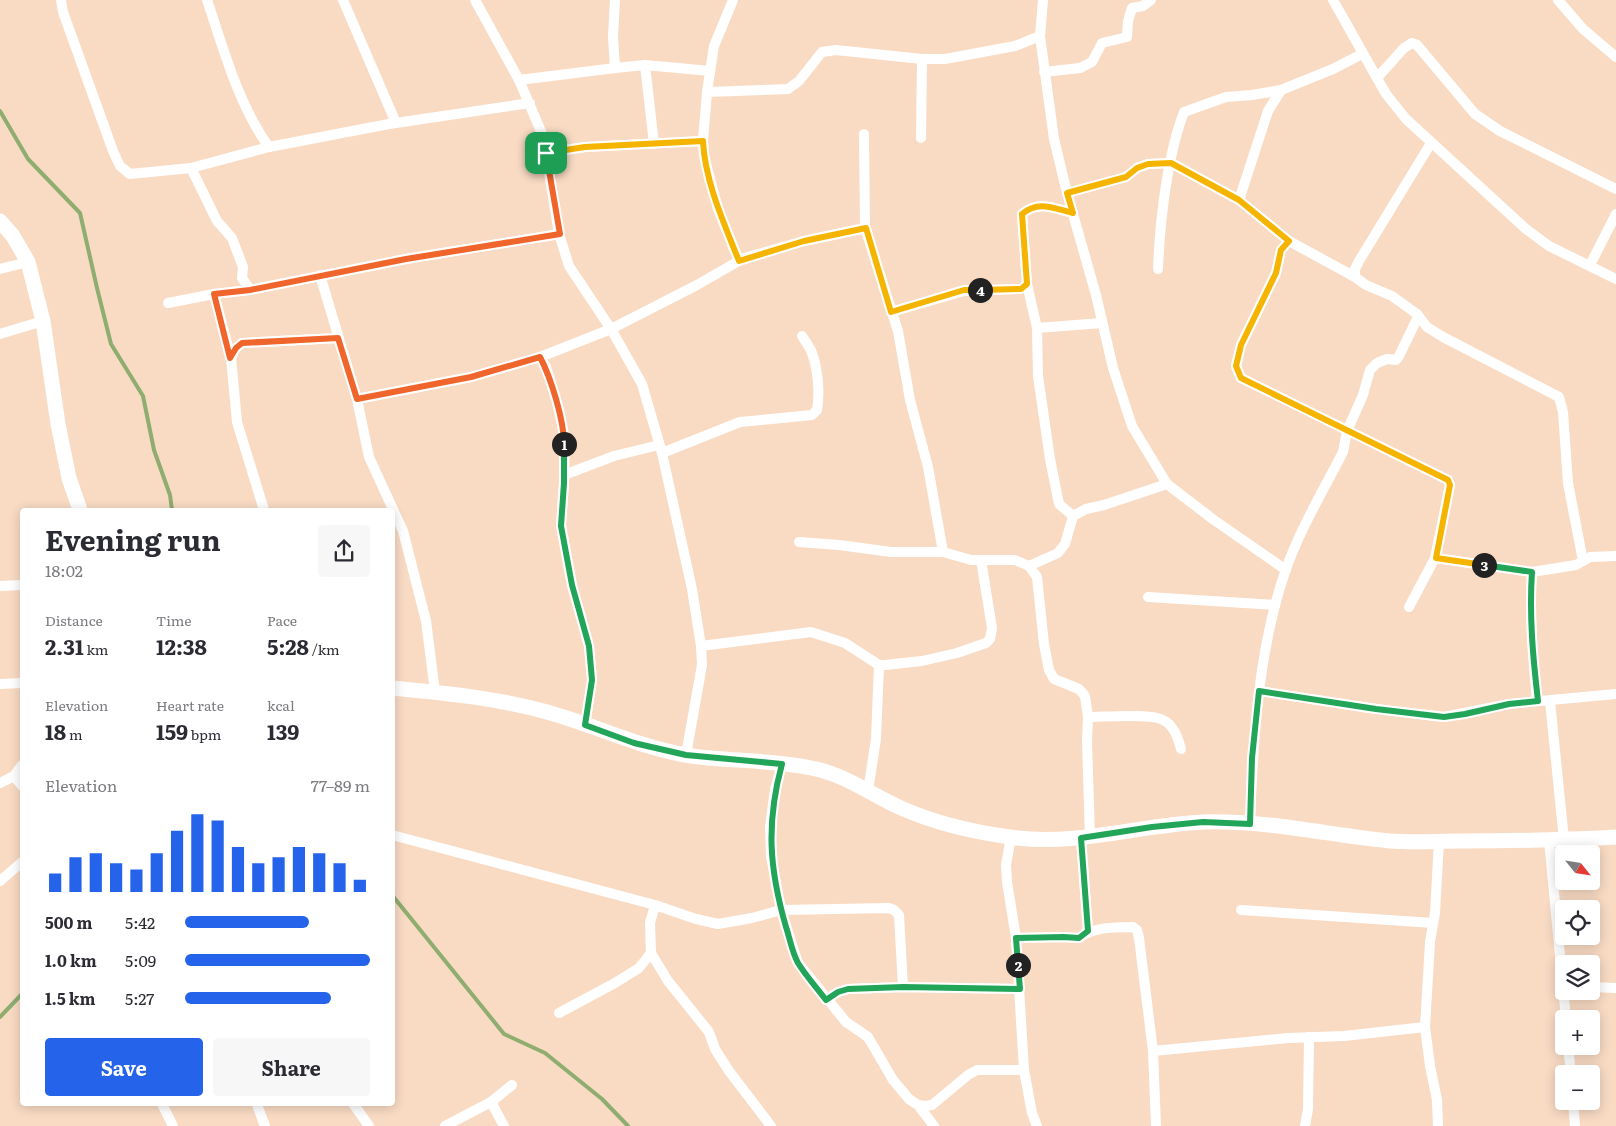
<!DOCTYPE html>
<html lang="en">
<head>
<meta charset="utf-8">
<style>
	body { margin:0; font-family:Literata,serif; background:#f7f7f7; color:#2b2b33; height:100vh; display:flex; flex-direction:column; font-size:19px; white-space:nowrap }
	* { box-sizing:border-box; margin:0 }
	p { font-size:16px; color:#7c7c81 }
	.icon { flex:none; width:28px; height:28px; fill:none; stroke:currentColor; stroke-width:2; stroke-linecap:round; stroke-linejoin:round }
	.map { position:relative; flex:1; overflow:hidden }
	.details { position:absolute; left:20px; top:508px; width:375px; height:598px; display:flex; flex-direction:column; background:#fff; border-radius:5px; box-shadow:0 2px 12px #0003 }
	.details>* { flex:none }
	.needle { width:32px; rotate:120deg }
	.buttons { position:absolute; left:1555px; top:845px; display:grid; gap:10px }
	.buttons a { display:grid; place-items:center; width:45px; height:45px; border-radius:5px; background:#fff; box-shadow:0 2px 12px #0003; font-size:25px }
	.pin { position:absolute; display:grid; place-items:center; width:42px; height:42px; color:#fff; margin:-21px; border-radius:10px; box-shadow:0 2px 8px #0006 }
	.km { position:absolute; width:25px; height:25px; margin:-12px; border-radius:50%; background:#222; color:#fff; font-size:14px; line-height:25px; text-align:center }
	.round { display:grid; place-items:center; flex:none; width:52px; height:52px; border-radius:5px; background:#f7f7f7 }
	.summary { display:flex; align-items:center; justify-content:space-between; height:85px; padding:0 25px }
	h1 { font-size:28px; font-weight:700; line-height:38px }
	.figures { display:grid; grid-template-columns:repeat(3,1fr); gap:8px; height:85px; padding:5px 25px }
	.figures div { display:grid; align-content:center }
	.figures b { font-size:21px; font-weight:700 }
	.figures small { font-size:14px; font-weight:400 }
	.figures p { font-size:14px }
	.chart { height:140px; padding:10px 25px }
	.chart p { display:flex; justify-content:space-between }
	.chart svg { width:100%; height:90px; margin-top:5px; stroke:#2563eb; stroke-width:6 }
	.cta { display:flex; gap:10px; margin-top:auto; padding:10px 25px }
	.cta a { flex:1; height:58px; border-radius:5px; background:#2563eb; color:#fff; font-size:20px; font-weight:700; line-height:58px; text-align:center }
	.cta a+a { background:#f7f7f7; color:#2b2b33 }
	ul { padding:0 25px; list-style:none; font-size:16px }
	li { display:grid; grid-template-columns:80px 60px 1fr; align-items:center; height:38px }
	li i { height:12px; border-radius:6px; background:#2563eb }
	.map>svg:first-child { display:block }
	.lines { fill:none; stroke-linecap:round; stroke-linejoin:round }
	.stream { stroke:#8ead6f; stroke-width:4 }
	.street { stroke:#fff; stroke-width:10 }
	.secondary { stroke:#fff; stroke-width:15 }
	.split-1-casing { stroke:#fff; stroke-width:10 }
	.split-2-casing { stroke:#fff; stroke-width:10 }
	.split-3-casing { stroke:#fff; stroke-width:10 }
	.split-4-casing { stroke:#fff; stroke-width:10 }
	.split-5-casing { stroke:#fff; stroke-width:10 }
	.split-1 { stroke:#f0652b; stroke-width:6 }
	.split-2 { stroke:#22a559; stroke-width:6 }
	.split-3 { stroke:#22a559; stroke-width:6 }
	.split-4 { stroke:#f5b400; stroke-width:6 }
	.split-5 { stroke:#f5b400; stroke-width:6 }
</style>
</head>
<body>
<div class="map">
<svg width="1616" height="1126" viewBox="0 0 1616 1126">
	<rect width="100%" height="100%" fill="#f9dbc4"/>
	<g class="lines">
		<g class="stream">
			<path d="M 0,111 L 28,159 L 80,213 L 97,288 L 111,344 L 143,396 L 154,450 L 170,495 L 172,510"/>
			<path d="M 392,895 L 504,1034 L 545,1053 L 602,1099 L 628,1126"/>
			<path d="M 0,1017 L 22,994"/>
		</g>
		<g class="street">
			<path d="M 61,0 L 63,12 L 113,151 L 120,166 L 130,174 L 191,168 L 269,147 L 389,124 L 530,103"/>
			<path d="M 207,0 C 224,50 238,104 269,147"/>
			<path d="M 343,0 L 396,123"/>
			<path d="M 475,0 L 519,80 L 543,136 L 559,234 L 569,266 L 611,329 L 642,384 L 662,453 L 692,589 L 701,646 L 702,665 L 686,755"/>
			<path d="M 733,0 L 714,46 L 707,92 L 703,141 L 704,156 L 718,209 L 739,261"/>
			<path d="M 1043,0 L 1040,36 L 1054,139 L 1067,193 L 1096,295 L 1113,368 L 1132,426 L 1167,484 L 1214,520 L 1286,570"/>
			<path d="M 1333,0 L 1386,94 L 1406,119 L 1526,229 L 1549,246 L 1616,279"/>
			<path d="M 1558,0 L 1583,29 L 1616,57"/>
			<path d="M 645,65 L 654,144"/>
			<path d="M 615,68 L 613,37 L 615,0"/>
			<path d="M 1044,72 L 1080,68 L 1092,62 L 1102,43 L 1127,37 L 1128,21 L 1132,8 L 1143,6 L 1151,0"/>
			<path d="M 1377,78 L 1404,48 L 1412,43 L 1417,45 L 1475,114 L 1500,131 L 1616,189"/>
			<path d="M 519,80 L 615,68 L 645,65 L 710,71"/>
			<path d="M 707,92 L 788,89 L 799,81 L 822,52 L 836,50 L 922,59 L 945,59 L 1015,46 L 1040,36"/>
			<path d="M 864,134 L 865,228 L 898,331 L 910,400 L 928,467 L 943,552"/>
			<path d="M 921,138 L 922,59"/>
			<path d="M 546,153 L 585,147 L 703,141"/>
			<path d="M 191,168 L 217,221 L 232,238 L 243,267 L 242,278 L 250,290"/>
			<path d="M 1067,193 L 1126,177 L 1137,168 L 1148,164 L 1171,163 L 1239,200 L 1289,241 L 1355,277 L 1366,285 L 1392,296 L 1417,314 L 1427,327 L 1443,337 L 1559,397 L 1563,412 L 1568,483 L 1583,561"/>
			<path d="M 1239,200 L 1268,111 L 1281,90"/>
			<path d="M 1073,213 C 1054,208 1038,200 1022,214 L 1027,284 L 1037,328 L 1038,376 L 1050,459 L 1059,504 L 1073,516"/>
			<path d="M 1289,241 L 1281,250 L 1276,273 L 1241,345 L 1236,366 L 1241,378 L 1448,480 L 1450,485 L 1435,558 L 1409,607"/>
			<path d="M 1590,265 L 1616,214"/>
			<path d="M 0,269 L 28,262"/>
			<path d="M 1158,269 C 1160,221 1167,156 1184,112 L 1226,97 L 1252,95 L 1281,90 L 1333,69 L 1362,54"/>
			<path d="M 320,275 L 357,399 L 369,457 L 403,531 L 426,621 L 435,692"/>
			<path d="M 1355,277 L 1355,269 L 1359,261 L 1431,143"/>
			<path d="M 214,294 L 231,358"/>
			<path d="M 168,303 L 214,294 L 250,290 L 406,259 L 559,234"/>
			<path d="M 891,312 L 964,291 L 1021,289 L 1027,284"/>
			<path d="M 1037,328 L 1102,323"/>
			<path d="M 0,334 L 43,321"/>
			<path d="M 540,357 L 546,367 L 558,406 L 565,439 L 564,483 L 561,525 L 572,585 L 589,646 L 592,680 L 585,725"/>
			<path d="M 357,399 L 471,377 L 540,357 L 611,329 L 697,285 L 744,258 L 804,241 L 865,228"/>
			<path d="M 662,453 L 740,422 L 812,415 L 817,410 C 820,393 818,370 812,353 C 810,347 805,341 802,336"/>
			<path d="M 564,475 L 614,456 L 659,445"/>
			<path d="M 264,510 L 237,422 L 231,358 L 235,349 L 242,343 L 338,338"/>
			<path d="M 799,542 L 839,545 L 891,552 L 943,552 L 971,560 L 1015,560 L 1029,566 L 1037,577 L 1044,644 L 1049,670 L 1054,679 L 1079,689 L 1085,696 L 1088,717 L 1087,741 L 1090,837"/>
			<path d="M 1435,558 L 1532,572 L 1576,565 L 1590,557 L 1616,556"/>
			<path d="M 1029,566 L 1058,553 L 1065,544 L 1073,516 L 1086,509 L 1104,505 L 1167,484"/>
			<path d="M 1532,572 C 1529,615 1533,658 1537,701"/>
			<path d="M 0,586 L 22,585"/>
			<path d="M 1148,597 L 1275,605"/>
			<path d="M 701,646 L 811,632 L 845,643 L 879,665 L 885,665 L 922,661 L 957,653 L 986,643 L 990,639 L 992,628 L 981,560"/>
			<path d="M 0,684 L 22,683"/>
			<path d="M 1259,691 L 1376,709 L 1444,717 L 1509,704 L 1616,694"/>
			<path d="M 1550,701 L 1564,840"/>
			<path d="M 1088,717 C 1104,717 1152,713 1163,720 C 1174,725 1178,738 1181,749"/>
			<path d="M 782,764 L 775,789 L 770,827 L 771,856 L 781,910 L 798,963 L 846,1022 L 868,1037 L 893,1080 L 909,1099 L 918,1105 L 934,1126"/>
			<path d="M 14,776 L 22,786"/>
			<path d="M 0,783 L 14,776 L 22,765"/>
			<path d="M 868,791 L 876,739 L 879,665"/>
			<path d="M 1250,823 C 1253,741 1258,651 1285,572 C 1299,531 1323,491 1343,452 L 1347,431 L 1363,395 L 1370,370 L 1377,363 L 1387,359 L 1396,360 L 1399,356 L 1417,319 L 1417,314"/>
			<path d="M 392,835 L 655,905 L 696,919 L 718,924 L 752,918 L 781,910 L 889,908 L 894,910 L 899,915 L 903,987"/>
			<path d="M 1011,837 L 1006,865 L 1007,882 L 1016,938 L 1024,1070 L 1032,1113 L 1037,1126"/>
			<path d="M 1081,838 L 1088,931"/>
			<path d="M 1549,840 L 1566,1019"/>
			<path d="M 0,881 L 22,862"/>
			<path d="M 655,905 L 650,923 L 651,953 L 668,981 L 709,1032 L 715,1049 L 729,1071 L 771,1126"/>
			<path d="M 1241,910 L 1433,923"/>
			<path d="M 1016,938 L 1063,937 L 1079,938 C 1095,926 1114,928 1133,927 L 1137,930 L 1139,938 L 1153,1051 L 1156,1126"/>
			<path d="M 1591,987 L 1616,988"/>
			<path d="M 826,1000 L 838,992 L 848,989 L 903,987 L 1019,989"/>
			<path d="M 559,1013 L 615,983 L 639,968 L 651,953"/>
			<path d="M 1568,1046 L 1571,1074"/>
			<path d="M 1153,1051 L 1288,1038 L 1344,1036 L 1425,1027"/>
			<path d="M 1573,1101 L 1575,1126"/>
			<path d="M 161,1102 L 173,1126"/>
			<path d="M 256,1102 L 265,1126"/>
			<path d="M 352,1102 L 369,1126"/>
			<path d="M 491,1102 L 504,1126"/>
			<path d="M 918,1105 L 925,1106 L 932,1105 L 968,1075 L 977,1070 L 1024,1070"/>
			<path d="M 445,1126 L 491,1102 L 512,1085"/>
			<path d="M 1305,1126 L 1308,1109 L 1309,1037"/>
			<path d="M 1438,1126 L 1437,1100 L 1430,1066 L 1425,1027 L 1430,942 L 1435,913 L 1439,841"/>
		</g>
		<g class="secondary">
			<path d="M 0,221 L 13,236 L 28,262 L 43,321 L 58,424 L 69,478 L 80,510"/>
			<path d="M 392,688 C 445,693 497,698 547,712 C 594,725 636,746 685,755 C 728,762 773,759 816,769 C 847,776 872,795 901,808 C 935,823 973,832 1010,837 C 1075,847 1138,825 1203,822 C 1266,820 1328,835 1390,841 C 1413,843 1437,841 1459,841 C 1512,841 1564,840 1616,837"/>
		</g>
	</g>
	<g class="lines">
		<defs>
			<path id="split-1" d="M 546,153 L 560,234 L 406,259 L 250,290 L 214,294 L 230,358 L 236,348 L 242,343 L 338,338 L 357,399 L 471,377 L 540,357 C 551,378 564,420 564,444"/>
			<path id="split-2" d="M 564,444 L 564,483 L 561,526 L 572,585 L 589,646 L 592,680 L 585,725 L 634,743 L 686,755 L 782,764 C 766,823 769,868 786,927 C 790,939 792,952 798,963 C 806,976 817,988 826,1000 L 838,992 L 848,989 L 903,987 L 1020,989 L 1018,965"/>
			<path id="split-3" d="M 1018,965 L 1016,938 L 1063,937 L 1079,938 L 1088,931 L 1081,838 L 1152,827 L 1203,822 L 1250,824 L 1252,758 L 1259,691 L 1376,709 L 1444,717 L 1465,714 L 1509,704 L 1538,701 C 1533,658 1529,615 1532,572 L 1484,565"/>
			<path id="split-4" d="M 980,290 L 1021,289 L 1027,284 L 1022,214 C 1038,200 1053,208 1073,213 L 1067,193 L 1126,177 L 1137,168 L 1148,164 L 1171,163 L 1239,200 L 1289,241 L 1281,250 L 1276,273 L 1241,345 L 1236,366 L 1241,378 L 1448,480 L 1450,485 L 1436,558 L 1484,565"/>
			<path id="split-5" d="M 546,153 L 585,147 L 703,141 C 705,182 724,223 739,261 L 804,241 L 866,228 L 891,312 L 964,290 L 980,290"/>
		</defs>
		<use href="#split-1" class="split-1-casing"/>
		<use href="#split-2" class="split-2-casing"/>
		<use href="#split-3" class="split-3-casing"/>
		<use href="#split-4" class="split-4-casing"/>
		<use href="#split-5" class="split-5-casing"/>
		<use href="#split-1" class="split-1"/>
		<use href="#split-2" class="split-2"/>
		<use href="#split-3" class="split-3"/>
		<use href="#split-4" class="split-4"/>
		<use href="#split-5" class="split-5"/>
	</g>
</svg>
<div class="buttons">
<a><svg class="needle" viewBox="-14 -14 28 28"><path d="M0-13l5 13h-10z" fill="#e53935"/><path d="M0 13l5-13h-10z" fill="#7c7c81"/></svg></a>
<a><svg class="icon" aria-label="locate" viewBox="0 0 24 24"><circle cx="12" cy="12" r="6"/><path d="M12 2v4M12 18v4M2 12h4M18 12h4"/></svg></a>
<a><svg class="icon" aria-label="layers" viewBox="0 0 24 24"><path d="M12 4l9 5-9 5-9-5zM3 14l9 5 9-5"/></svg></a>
<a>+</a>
<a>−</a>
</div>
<div class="pin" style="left:546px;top:153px;background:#1e9e55"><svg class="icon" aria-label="arrive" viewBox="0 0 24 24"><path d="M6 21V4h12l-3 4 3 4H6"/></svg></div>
<b class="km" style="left:564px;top:444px">1</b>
<b class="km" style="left:1018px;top:965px">2</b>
<b class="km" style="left:1484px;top:565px">3</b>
<b class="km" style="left:980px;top:290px">4</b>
<section class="details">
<div class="summary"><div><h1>Evening run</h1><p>18:02</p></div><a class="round"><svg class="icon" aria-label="share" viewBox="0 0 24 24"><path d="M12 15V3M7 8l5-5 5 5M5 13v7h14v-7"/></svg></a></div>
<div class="figures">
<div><p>Distance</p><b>2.31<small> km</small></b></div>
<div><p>Time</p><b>12:38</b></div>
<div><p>Pace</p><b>5:28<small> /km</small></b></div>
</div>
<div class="figures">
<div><p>Elevation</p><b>18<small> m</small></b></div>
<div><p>Heart rate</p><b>159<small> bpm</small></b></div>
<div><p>kcal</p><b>139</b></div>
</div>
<div class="chart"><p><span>Elevation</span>77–89 m</p>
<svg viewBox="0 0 160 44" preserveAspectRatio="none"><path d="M5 44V35M15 44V27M25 44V25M35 44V30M45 44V33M55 44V25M65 44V14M75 44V6M85 44V9M95 44V22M105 44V30M115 44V27M125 44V22M135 44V25M145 44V30M155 44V38"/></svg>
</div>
<ul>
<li><b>500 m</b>5:42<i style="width:67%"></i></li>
<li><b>1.0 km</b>5:09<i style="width:100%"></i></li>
<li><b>1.5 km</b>5:27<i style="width:79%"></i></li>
</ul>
<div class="cta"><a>Save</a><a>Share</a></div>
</section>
</div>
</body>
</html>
